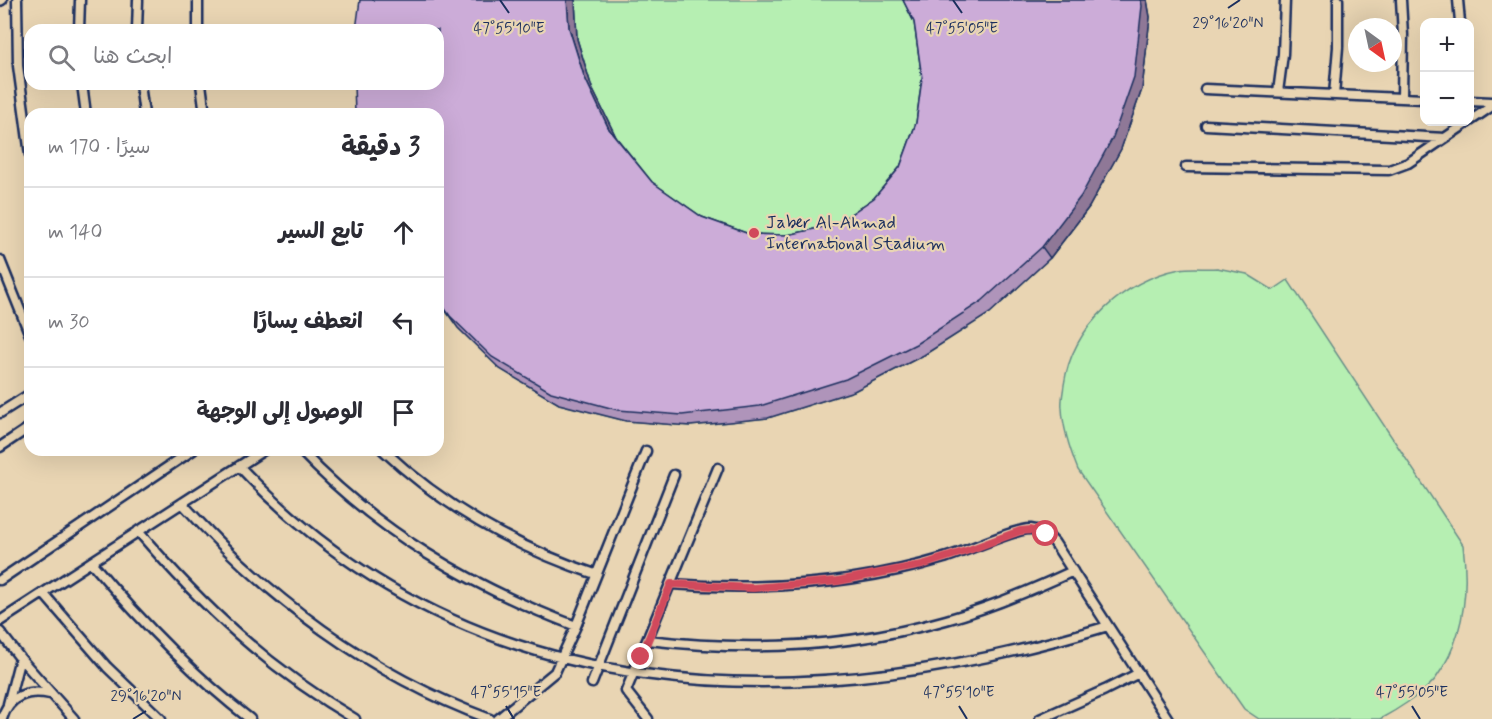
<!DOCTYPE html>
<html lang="ar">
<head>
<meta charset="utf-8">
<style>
	:root { --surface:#fff; --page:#f2f2f3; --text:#2b2b33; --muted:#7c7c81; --line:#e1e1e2 }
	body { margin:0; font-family:Mynerve,"Playpen Sans Arabic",sans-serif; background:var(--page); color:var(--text); direction:rtl }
	.controls { position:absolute; right:18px; top:18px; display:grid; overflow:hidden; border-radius:12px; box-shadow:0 6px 24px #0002 }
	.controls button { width:54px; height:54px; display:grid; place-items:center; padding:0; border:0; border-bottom:2px solid var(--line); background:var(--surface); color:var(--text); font:30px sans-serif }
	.compass { position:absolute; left:1348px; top:18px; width:54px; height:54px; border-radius:50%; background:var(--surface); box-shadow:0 6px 24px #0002; rotate:147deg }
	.stop { position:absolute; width:18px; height:18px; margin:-14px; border:4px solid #d1495b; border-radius:50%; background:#fff }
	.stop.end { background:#d1495b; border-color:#fff; box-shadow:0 2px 6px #0008 }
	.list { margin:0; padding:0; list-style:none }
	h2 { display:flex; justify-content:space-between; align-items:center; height:78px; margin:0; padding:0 24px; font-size:26px }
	h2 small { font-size:20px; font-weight:400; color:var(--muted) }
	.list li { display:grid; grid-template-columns:39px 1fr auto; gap:18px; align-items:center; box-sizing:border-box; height:90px; padding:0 24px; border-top:2px solid var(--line) }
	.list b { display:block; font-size:22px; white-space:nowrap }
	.list em { font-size:20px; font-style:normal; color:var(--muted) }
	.icon { flex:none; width:33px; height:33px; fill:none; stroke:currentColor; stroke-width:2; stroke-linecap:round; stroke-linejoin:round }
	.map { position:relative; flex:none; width:1492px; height:719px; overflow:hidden; direction:ltr }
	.search { position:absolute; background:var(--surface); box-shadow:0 6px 24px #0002; left:24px; top:24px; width:420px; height:66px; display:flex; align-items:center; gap:15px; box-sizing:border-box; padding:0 21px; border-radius:18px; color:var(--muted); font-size:22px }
	.panel { position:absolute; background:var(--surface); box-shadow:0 6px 24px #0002; left:24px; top:108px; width:420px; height:348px; border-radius:18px; direction:rtl }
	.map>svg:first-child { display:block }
</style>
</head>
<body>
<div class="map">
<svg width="1492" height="719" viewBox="0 0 1492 719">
	<rect width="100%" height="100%" fill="#e9d5b3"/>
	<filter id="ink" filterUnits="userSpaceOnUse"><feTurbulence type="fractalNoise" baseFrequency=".0167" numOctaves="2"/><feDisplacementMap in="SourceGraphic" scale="12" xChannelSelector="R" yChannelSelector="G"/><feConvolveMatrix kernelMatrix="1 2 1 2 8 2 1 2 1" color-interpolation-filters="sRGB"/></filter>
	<g filter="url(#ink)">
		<path fill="#b6efb2" stroke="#688f88" stroke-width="1.5" d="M 369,0 L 1147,0 L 1089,207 L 1050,258 L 990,313 L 924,355 L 854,391 L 768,418 L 690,426 L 626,421 L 559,404 L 500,369 L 458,328 L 438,300 L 438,30 Z
			M 1217,268 L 1247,274 L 1273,290 L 1288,280 L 1463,545 C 1469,592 1464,639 1436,678 C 1426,692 1395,711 1380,719 L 1259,719 L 1244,709 L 1078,470 C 1070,450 1063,430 1062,408 C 1061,401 1063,393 1064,385 C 1072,327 1124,280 1180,269 C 1192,267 1205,269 1217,268 Z"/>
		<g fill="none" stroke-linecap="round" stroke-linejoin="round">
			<defs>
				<path id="service" d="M 17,0 L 18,66 L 30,155
					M 1401,0 L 1403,35 L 1402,98
					M 1458,0 L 1460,22
					M 0,1 L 2,0
					M 79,30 L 80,0
					M 137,30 L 138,0
					M 198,30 L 198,0
					M 82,84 L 86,114
					M 140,84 L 144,114
					M 201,84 L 205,114
					M 1205,89 L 1424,99
					M 1278,92 L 1283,54 L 1285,0
					M 1334,95 L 1338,47 L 1338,0
					M 1470,101 L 1492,102
					M 1206,125 L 1445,138
					M 1186,167 L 1389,170 L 1408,163 L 1492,106
					M 0,260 L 30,335
					M 0,413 L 30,394
					M 0,447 L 30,427
					M 300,450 C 379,533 470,586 576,626
					M 383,450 C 444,507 517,548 595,574
					M 239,466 C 473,715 801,719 1108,626
					M 182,503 C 266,597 370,675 490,719
					M 138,531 C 204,608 267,667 355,719
					M 91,562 C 139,619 190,673 250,719
					M 0,580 L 193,450
					M 671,584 C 764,591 854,585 944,558 C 962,553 1016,528 1031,529 C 1040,530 1048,535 1054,542 L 1168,719
					M 43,593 L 107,667 L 161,719
					M 0,621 L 264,450
					M 0,632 L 20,658 L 74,719
					M 648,640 C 749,652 848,648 946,620 C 990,608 1032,590 1073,571
					M 592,683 L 674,475
					M 8,704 L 20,658
					M 2,719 C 8,696 28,689 50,694
					M 498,719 L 555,672 L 576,626 L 646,451
					M 648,719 L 626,691 L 718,468
					M 1040,719 L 1105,690 L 1139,673"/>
			</defs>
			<use href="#service" stroke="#1b2f5e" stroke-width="13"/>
			<use href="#service" stroke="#e9d5b3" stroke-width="8"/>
		</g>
		<path fill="#af94ba" stroke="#1b2f5e" stroke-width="1.5" d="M 360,0 L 575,0 L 577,39 L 592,88 L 616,137 L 652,182 L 702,217 L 749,234 L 788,235 L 836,224 L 874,198 L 900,167 L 916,123 L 922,78 L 914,22 L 903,0 L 1147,0 L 1150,17 L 1142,89 L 1121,149 L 1089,207 L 1050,258 L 990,313 L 924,355 L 854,391 L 768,418 L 690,426 L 626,421 L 559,404 L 500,369 L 458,328 L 438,300 Z"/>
		<path fill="#8f7897" stroke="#1b2f5e" stroke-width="1.5" d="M 567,0 L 575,0 L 577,39 L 592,88 L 618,141 L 609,129 L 584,76 L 569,28 Z
			M 1141,0 L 1147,0 L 1150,17 L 1142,89 L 1121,149 L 1089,207 L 1050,258 L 1042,247 Z"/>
		<path fill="#ccacd8" stroke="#1b2f5e" stroke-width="1.5" d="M 360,0 L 567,0 L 569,28 L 584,76 L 609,129 L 652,182 L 702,217 L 749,234 L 788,235 L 836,224 L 874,198 L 900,167 L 916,123 L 922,78 L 914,22 L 903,0 L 1141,0 L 1142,6 L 1134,77 L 1113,137 L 1081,196 L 1042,247 L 982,301 L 916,344 L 846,379 L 760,406 L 682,415 L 618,410 L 551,392 L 492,357 L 450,316 L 438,299 L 438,114 L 355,114 L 354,84 L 438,84 L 438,30 L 356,30 Z"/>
	</g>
	<g fill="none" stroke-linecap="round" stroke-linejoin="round" filter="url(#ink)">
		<path stroke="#d1495b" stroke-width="8" d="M 641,657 L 671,584 L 753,588 L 838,581 L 922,565 L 969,550 L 1020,531 L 1031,530 L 1046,534"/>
	</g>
	<path fill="none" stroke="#1b2f5e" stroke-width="2" d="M 500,0 L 509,13M 953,0 L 962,13M 1228,8 L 1240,0M 506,706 L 514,719M 959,706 L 967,719M 1412,706 L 1420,719M 133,719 L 146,711"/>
	<circle fill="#d1495b" stroke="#e9d5b3" stroke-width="2" cx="754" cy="233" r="6"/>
	<g text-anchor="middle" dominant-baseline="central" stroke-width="4.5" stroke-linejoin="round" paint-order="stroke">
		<g font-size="18" fill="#1b2f5e" stroke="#e9d5b3" text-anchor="start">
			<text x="766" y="223">Jaber Al-Ahmad<tspan x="766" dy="21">International Stadium</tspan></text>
		</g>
	</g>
	<g font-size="15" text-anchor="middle" fill="#1b2f5e" stroke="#e9d5b3" stroke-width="4.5" stroke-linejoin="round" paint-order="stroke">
		<text x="1228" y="28">29°16'20"N</text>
		<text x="509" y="33">47°55'10"E</text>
		<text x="962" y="33">47°55'05"E</text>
		<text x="506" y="697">47°55'15"E</text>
		<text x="959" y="697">47°55'10"E</text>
		<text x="1412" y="697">47°55'05"E</text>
		<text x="146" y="701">29°16'20"N</text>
	</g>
</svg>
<div class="controls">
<button>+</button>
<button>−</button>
</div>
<svg class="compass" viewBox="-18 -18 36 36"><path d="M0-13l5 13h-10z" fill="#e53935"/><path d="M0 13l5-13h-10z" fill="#7c7c81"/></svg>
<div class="stop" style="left:1046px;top:534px"></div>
<div class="stop end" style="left:641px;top:657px"></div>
<div class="search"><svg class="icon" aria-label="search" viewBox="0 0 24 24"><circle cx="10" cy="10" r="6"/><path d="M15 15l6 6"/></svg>ابحث هنا</div>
<section class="panel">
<h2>3 دقيقة<small>سيرًا · 170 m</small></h2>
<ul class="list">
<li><svg class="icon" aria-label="ahead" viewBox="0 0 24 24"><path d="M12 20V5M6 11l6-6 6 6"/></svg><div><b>تابع السير</b></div><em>140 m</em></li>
<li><svg class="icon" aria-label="left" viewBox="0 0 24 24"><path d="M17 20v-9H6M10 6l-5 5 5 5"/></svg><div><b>انعطف يسارًا</b></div><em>30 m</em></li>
<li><svg class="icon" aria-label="arrive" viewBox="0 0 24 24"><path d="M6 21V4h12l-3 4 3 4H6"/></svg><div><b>الوصول إلى الوجهة</b></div></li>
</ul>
</section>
</div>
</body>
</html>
